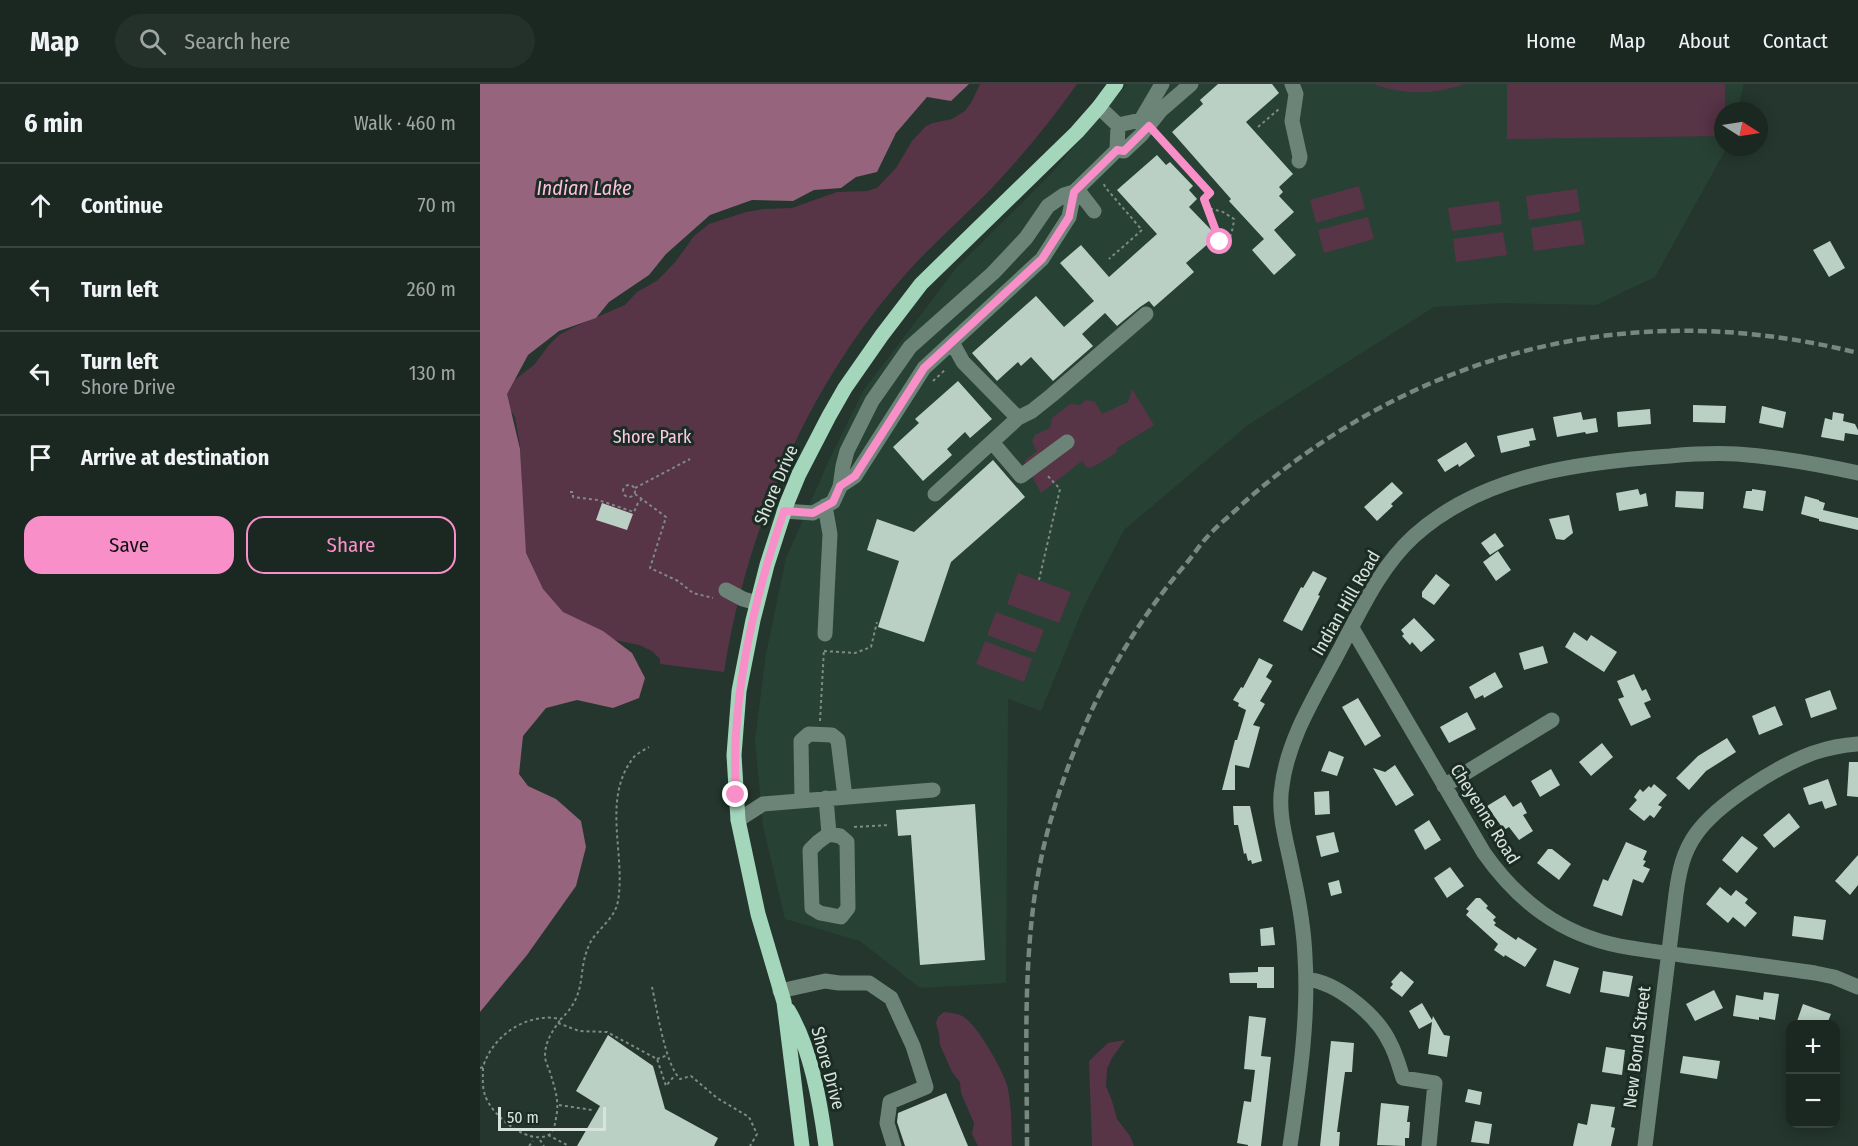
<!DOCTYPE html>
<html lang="en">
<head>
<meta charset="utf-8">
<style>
	:root { --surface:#1b2822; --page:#24302a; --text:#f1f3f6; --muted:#a0a6a5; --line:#394440; --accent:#f98fc8 }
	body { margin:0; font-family:"Fira Sans Condensed",sans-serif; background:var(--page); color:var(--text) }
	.controls { position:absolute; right:18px; bottom:18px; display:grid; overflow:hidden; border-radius:12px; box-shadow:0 3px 15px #0003 }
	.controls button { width:54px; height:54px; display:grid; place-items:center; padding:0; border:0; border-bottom:2px solid var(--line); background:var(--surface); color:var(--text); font:30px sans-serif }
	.compass { position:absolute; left:1234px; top:18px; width:54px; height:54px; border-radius:50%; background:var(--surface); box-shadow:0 3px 15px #0003; rotate:102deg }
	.scale { position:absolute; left:18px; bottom:15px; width:108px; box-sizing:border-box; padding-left:6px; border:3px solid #d8e3dd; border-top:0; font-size:16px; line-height:21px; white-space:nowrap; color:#d8e3dd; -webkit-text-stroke:4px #1a2c23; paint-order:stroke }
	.stop { position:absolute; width:18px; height:18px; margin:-14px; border:4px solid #f98fc8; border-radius:50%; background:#fff }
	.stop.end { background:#f98fc8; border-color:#fff; box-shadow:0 2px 6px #0008 }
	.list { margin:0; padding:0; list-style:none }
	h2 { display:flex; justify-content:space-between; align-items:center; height:78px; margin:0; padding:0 24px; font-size:26px }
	h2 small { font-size:20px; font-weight:400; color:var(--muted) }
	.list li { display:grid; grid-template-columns:39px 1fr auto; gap:18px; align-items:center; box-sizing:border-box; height:84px; padding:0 24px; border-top:2px solid var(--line) }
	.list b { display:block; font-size:22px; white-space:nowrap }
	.list p { margin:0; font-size:20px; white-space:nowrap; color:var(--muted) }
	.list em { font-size:20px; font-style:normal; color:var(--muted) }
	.actions { display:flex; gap:12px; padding:18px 24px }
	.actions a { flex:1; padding:14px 0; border:2px solid var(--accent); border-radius:18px; text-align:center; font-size:21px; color:var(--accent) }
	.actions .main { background:var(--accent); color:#111 }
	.icon { flex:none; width:33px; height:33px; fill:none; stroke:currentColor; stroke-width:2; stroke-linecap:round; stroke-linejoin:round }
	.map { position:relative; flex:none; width:1378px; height:1062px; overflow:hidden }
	header { display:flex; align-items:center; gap:36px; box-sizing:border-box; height:84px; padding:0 30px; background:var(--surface); border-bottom:2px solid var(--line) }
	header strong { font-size:28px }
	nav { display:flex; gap:33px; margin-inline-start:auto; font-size:21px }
	.search { width:420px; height:54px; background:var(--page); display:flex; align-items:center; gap:15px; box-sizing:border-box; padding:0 21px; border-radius:33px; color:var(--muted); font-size:22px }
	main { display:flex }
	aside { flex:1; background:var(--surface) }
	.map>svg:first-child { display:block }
</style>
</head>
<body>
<header>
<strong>Map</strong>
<div class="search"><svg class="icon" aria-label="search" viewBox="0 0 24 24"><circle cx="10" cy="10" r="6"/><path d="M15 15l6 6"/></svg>Search here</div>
<nav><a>Home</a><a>Map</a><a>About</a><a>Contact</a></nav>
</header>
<main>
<aside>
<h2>6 min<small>Walk · 460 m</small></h2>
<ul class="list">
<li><svg class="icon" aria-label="ahead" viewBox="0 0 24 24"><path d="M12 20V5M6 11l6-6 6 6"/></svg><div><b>Continue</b></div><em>70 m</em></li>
<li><svg class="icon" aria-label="left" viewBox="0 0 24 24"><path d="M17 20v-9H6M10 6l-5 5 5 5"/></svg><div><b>Turn left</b></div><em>260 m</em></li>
<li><svg class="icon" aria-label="left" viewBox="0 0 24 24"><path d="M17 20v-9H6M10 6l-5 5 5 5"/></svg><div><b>Turn left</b><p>Shore Drive</p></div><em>130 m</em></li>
<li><svg class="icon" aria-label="arrive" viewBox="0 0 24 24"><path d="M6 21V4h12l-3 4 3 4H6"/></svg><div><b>Arrive at destination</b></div></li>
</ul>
<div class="actions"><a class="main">Save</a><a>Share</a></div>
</aside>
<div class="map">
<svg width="1378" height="1062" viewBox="0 0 1378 1062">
	<rect width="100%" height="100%" fill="#24362d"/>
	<path fill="#284135" d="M 647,0 L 1264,0 L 1257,27 L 1243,27 L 1243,63 L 1247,63 L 1175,193 L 1116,221 L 1023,219 L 954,223 L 768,341 L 644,446 L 604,522 L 561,627 L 528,615 L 526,899 L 440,904 L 380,857 L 305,835 L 283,742 L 275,656 L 286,570 L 306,474 L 350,374 L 383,307 L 477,183 L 570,91 Z"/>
	<path fill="#583447" d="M 500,0 L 597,0 C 571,37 542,72 511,105 C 482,135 451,161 424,192 C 327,303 267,443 244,588 L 180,580 L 180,575 L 172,567 L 159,561 L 129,555 L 113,549 L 69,519 L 45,471 L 40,362 L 35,333 L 25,318 L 24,304 L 54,281 L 69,261 L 79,251 L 94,243 L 145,221 L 157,208 L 178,196 L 196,177 L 214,152 L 229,140 L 266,128 L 284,125 L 312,124 L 357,108 L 387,107 L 397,104 L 416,84 L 432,57 L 446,42 L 453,39 L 472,35 L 485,27 L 492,17 Z
		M 893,0 L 985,0 C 953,11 925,11 893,0 Z
		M 1027,0 L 1245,0 L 1245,27 L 1243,27 L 1243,52 L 1027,55 Z
		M 879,102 L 885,125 L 836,139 L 830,116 Z
		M 1097,105 L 1100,128 L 1049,136 L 1046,112 Z
		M 1019,117 L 1022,140 L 972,147 L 968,124 Z
		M 888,133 L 894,155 L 844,169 L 838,146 Z
		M 1101,136 L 1105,160 L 1054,167 L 1051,144 Z
		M 1023,148 L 1027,171 L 976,178 L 973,155 Z
		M 652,305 L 674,341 L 637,364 L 636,369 L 611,384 L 606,383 L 602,377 L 561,409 L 544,377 L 557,367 L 552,358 L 555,351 L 570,344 L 572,334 L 590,320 L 600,321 L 606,316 L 615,318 L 622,330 L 648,318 Z
		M 538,489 L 591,508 L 579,539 L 527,520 Z
		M 516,528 L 564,546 L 555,569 L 507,551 Z
		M 505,557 L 552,575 L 544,598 L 496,580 Z
		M 464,928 C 470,929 477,929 482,932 C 496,938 523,987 527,1001 C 532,1021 531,1042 532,1062 L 498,1062 L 492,1050 L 494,1039 L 481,1009 L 480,998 L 472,988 L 460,961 L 459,950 L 456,939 L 458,933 Z
		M 645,956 L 632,974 L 627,985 L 626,1002 L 632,1017 L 637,1035 L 650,1052 L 654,1062 L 612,1062 L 609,977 L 628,959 Z"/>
	<path fill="#97647e" d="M 0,0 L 489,0 L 471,17 L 447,13 L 416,49 L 397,88 L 376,93 L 361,104 L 334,106 L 313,117 L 272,116 L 230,131 L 186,170 L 169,191 L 129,218 L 116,234 L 79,247 L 48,271 L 27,310 L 40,365 L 46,469 L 63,505 L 83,528 L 123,547 L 152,569 L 165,594 L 159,614 L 133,624 L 97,616 L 66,624 L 43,652 L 39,690 L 48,702 L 76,715 L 101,737 L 106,763 L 96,802 L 47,871 L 0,928 Z"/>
	<path fill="#bad0c4" d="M 738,0 L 792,0 L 799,9 L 766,38 L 813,90 L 799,103 L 803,108 L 799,112 L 814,128 L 794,146 L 816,171 L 794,191 L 772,166 L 784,155 L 749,117 L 751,115 L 692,48 L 723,20 L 720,16 Z
		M 677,71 L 686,81 L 690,78 L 713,102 L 709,106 L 717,115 L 709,123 L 737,152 L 706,179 L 714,188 L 674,223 L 669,217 L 660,223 L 637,242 L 625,229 L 602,250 L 613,262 L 573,297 L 551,273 L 541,282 L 538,278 L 517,297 L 492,269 L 556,212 L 584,243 L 614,217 L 580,179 L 601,161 L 629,193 L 677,150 L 637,106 Z
		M 1350,157 L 1365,184 L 1349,193 L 1333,166 Z
		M 478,297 L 512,335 L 490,354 L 485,348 L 467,365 L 472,371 L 443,397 L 413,363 L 439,339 L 435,335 Z
		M 1213,321 L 1246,322 L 1245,339 L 1213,338 Z
		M 1282,322 L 1306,328 L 1303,344 L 1279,339 Z
		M 1170,325 L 1171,340 L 1138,343 L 1137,328 Z
		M 1101,328 L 1103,336 L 1116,334 L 1118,348 L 1106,350 L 1105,348 L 1077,353 L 1073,333 Z
		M 1353,328 L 1364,330 L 1363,337 L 1375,340 L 1378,346 L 1378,351 L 1365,349 L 1364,357 L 1341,353 L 1345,334 L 1352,336 Z
		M 1053,344 L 1056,356 L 1049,357 L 1050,362 L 1021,369 L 1017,352 Z
		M 986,358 L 995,372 L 979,383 L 978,380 L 965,388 L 957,376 Z
		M 513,376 L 545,413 L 471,478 L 444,558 L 398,543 L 419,477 L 387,466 L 397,435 L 434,448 Z
		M 912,398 L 923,409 L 911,420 L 913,422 L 897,437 L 884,423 Z
		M 1158,405 L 1160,411 L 1166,409 L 1168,422 L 1139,427 L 1136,409 Z
		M 1272,405 L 1286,407 L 1283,427 L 1263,424 L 1266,407 L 1272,407 Z
		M 1196,407 L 1224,408 L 1223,425 L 1195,423 Z
		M 1325,412 L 1339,416 L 1339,417 L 1345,419 L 1343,426 L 1378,434 L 1378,446 L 1339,437 L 1339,435 L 1321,430 Z
		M 122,419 L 153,430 L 147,446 L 116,436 Z
		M 1089,431 L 1093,449 L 1084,456 L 1076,455 L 1069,435 Z
		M 1015,449 L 1024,462 L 1010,471 L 1001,459 Z
		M 1018,467 L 1031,486 L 1016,497 L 1003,478 Z
		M 833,487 L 847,494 L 838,511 L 840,512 L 822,547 L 803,537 L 821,503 L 823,504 Z
		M 956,490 L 970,501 L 954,521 L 942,513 L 942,508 Z
		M 934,534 L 955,556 L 941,568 L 932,558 L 930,561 L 922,552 L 924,550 L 921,546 Z
		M 1094,548 L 1107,557 L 1111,551 L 1137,568 L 1124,588 L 1085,563 Z
		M 1063,562 L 1068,579 L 1044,586 L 1039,569 Z
		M 779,574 L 793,581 L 786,593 L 792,597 L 780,617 L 785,620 L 773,641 L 780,643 L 769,684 L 755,681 L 755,706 L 742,706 L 755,656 L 757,656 L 766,626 L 758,622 L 759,619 L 753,616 L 761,603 L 763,604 Z
		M 1015,588 L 1023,603 L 1004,614 L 1003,611 L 995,615 L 989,603 Z
		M 1154,590 L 1162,607 L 1166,605 L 1171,616 L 1164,619 L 1171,633 L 1151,642 L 1138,615 L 1144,613 L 1137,597 Z
		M 1350,606 L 1357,625 L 1331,634 L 1325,615 Z
		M 878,614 L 901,652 L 885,662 L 862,623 Z
		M 1295,622 L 1303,641 L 1279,651 L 1272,632 Z
		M 987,628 L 996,645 L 969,659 L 960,643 Z
		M 1247,654 L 1256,668 L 1226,687 L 1209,706 L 1196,694 L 1218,672 Z
		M 1122,659 L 1133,673 L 1111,692 L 1099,678 Z
		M 849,667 L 864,673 L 857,692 L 841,687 Z
		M 1369,678 L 1378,678 L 1378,713 L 1367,712 Z
		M 915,681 L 934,711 L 916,722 L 893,684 L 905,688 Z
		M 1071,685 L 1080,701 L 1060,713 L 1051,697 Z
		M 1348,695 L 1357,721 L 1345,725 L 1342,717 L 1329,721 L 1323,704 Z
		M 1174,700 L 1187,711 L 1178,721 L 1182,723 L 1174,734 L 1170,731 L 1164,737 L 1149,725 L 1157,716 L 1154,713 L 1160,705 L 1163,708 L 1169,702 L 1171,704 Z
		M 849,707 L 850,730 L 835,731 L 834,708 Z
		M 1025,711 L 1033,723 L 1041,718 L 1047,729 L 1043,731 L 1053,747 L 1039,756 L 1029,743 L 1024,746 L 1007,722 Z
		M 495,720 L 505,876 L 440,881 L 431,751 L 418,752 L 416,726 Z
		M 753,722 L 770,722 L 782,777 L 772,780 L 771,776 L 768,777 L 766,769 L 764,770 L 758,741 L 754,741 Z
		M 1309,729 L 1320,743 L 1294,764 L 1283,751 Z
		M 949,736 L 961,756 L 945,766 L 934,746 Z
		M 854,748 L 859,768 L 841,773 L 836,752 Z
		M 1262,752 L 1278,764 L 1257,789 L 1242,776 Z
		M 1146,758 L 1167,767 L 1163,776 L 1166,777 L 1163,782 L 1170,785 L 1163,799 L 1153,795 L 1142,832 L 1113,822 L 1123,795 L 1128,797 Z
		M 1068,765 L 1072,765 L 1091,780 L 1079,796 L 1057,779 Z
		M 1378,771 L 1378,801 L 1370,811 L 1355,797 Z
		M 970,783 L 984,802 L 967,814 L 954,794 Z
		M 859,796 L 862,809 L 851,812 L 848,799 Z
		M 1240,803 L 1251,812 L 1256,806 L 1268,815 L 1265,819 L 1277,829 L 1265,843 L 1253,833 L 1248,839 L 1226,820 Z
		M 996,814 L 1000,814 L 1008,822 L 1006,824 L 1016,833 L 1013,836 L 1016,839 L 1014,841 L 1036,856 L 1038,853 L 1057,865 L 1045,883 L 1025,871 L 1024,873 L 1014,866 L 1018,860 L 986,831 L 989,827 L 986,825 Z
		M 1314,832 L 1346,836 L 1343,856 L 1312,852 Z
		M 793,843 L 795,861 L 781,862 L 780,845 Z
		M 1074,876 L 1099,884 L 1090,910 L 1066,902 Z
		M 778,883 L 794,883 L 794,904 L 777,904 L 777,899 L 750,899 L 749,889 L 778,888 Z
		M 921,887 L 934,898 L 922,913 L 910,904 L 913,900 L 911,898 Z
		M 1123,887 L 1153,892 L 1149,913 L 1120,908 Z
		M 1234,906 L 1243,924 L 1215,937 L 1206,920 Z
		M 1284,908 L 1299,910 L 1295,936 L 1279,933 L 1279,936 L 1253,932 L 1256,911 L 1283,916 Z
		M 942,919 L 952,936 L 953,932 L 964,951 L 970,952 L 967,973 L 948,970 L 952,938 L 939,945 L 929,927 Z
		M 1323,920 L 1351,930 L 1347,940 L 1316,940 Z
		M 769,932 L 786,934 L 781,972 L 791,973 L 781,1062 L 768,1062 L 768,1061 L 757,1059 L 764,1017 L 771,1018 L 775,986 L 764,985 Z
		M 128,951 L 173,982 L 185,1025 L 238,1054 L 234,1062 L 97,1062 L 120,1022 L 96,1007 Z
		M 851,957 L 874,959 L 872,988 L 865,988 L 857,1048 L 860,1048 L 859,1062 L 840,1062 Z
		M 1126,963 L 1145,966 L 1142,991 L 1122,988 Z
		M 1203,972 L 1240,977 L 1237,995 L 1200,989 Z
		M 988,1005 L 1002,1008 L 1000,1021 L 985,1018 Z
		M 466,1009 L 488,1062 L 425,1062 L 417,1038 L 418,1029 Z
		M 901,1019 L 929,1022 L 927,1038 L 930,1038 L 929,1054 L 925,1054 L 925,1062 L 897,1061 Z
		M 1111,1020 L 1135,1023 L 1131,1043 L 1135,1044 L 1131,1062 L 1093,1062 L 1098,1039 L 1107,1041 Z
		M 995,1037 L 1012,1040 L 1009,1060 L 991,1058 Z"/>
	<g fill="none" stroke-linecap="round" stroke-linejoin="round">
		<path stroke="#7d8b84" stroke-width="2" stroke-dasharray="3 3" stroke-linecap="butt" d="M 778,43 L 799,25
			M 679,52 L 730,109 L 724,115 L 740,158 L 749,157 L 753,143 L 754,135 L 743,128 L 728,124
			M 624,100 L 625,103 L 662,146 L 629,175
			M 453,297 L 466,285
			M143 407a6 6 0 1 1 12 0a6 6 0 1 1-12 0Z
			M 155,404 L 210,375
			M 90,408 L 93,408 L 93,413 L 118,416 L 154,428 L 158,419 L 162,415
			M 155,410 L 186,433 L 170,484 L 198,497 L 213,509 L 233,514
			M 559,496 L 580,405 L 566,390
			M 344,567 L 375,569 L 391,563 L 397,538
			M 340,637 L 344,565
			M 374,743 L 410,741
			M 172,903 C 177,925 185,980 200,995 L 211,992 L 237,1014 L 269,1033 L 277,1050 L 270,1062
			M 78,939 L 99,947 L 127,948 L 177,975 L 186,1002 L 195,991
			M 177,975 L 188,971
			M 0,984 L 3,983 C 11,957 35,937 62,934 C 68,933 75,934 81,935 C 109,908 96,888 110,859 C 118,844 135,835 138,817 C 146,770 121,714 154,673 C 158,669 164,666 169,663
			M 3,984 C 3,993 2,1003 5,1011 C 11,1031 48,1062 69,1051 C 74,1045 75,1041 76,1034 C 80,1016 74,1002 69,985 C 67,981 65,976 65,972 C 65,957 73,946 81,935
			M 79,1021 L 112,1026
			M 68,1051 L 89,1062
			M 60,1056 L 64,1062
			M 49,1062 L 53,1057"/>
		<path stroke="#6c8477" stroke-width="15" d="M 812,0 L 816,10 L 812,37 L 820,73 L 819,77
			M 638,41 L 661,36 L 682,0
			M 637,66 L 644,67 L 661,51 L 681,26 L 711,0
			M 597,105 L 614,127
			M 538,334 L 552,327 L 572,311 L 666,230
			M 512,358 L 541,392 L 587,358
			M 360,402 L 375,392 L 444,284 L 562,175 L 589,133 L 594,108
			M 455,410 L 538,334 L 483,278 L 472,258
			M 304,427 L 333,429 L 353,418 L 360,403 L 363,382 L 367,367 L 392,317 L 430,263 L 513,189 L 546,154 L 568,122 L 584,111 L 594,108 L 637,66 L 638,41 L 619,23
			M 246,506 L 263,515 L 277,519
			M 872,544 L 1004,769 C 1038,817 1080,850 1140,862 C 1162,866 1185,869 1208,872 C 1250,877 1292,883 1335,889 L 1354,893 L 1378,903
			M 345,550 L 350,450 L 345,422
			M 964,702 L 1072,636
			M 346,714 L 349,750 L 360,752 L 367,758 L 368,824 L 361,833 L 340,829 L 332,824 L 330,766 L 338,758 L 349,750
			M 322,716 L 321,657 L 329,650 L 352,651 L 358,656 L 365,713
			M 258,736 L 283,720 L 453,706
			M 826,895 C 857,898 897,931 910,959 C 916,970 919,982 923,994 L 955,999 L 949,1062
			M 300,907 L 345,897 L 359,899 L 389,899 L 411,914 L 433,962 L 446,1003 L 410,1018 L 407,1039 L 414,1062
			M 810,1062 C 819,1000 829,936 825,873 C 824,845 819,817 813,790 C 808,762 797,731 802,702 C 808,654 836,611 858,569 C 880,528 899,484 934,452 C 1003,390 1101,378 1190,372 C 1212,370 1234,369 1257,370 C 1298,373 1338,380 1378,389
			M 1165,1062 L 1196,810 C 1199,788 1203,768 1216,750 C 1238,719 1298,682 1333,669 C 1348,664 1363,661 1378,660"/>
		<path stroke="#a4d6bc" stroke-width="15" d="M 308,926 C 331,964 340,1018 346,1062
			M 322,1062 L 304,918 L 278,830 L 258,736 L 256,704 L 254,671 L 259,607 L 273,536 L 287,481 L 307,419 L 319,390 L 349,332 L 365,304 L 402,251 L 441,200 L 597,48 L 619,23 L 636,0"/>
		<path stroke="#78877f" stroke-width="4.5" stroke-dasharray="9 4.5" stroke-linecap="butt" d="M 547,1062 C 547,954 540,840 571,735 C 598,642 641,556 704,482 C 713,472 720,460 730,450 C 739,440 750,432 760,422 C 791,394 823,370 858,348 C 1018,248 1196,223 1378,269"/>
	</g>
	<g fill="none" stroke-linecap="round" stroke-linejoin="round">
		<path stroke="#f98fc8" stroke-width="8" d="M 256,711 C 250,616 273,517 304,427 L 333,429 L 353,418 L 360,402 L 375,392 L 444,284 L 562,175 L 589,133 L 594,108 L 637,66 L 644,67 L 669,42 L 730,109 L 724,115 L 740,158"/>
	</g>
	<g text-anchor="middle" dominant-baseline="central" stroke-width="6" stroke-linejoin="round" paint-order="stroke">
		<g font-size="18" fill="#fbcae2" stroke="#1a2c23">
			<text x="172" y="353">Shore Park</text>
		</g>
		<g font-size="18" fill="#d8e3dd" stroke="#1a2c23">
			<text transform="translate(296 401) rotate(-67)">Shore Drive</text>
			<text transform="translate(866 519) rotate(-60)">Indian Hill Road</text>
			<text transform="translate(1005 730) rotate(58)">Cheyenne Road</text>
			<text transform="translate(1157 963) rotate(-83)">New Bond Street</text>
			<text transform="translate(348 984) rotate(75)">Shore Drive</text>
		</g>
		<g font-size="20" font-style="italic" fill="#ffbfdf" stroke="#1a2c23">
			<text x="104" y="104">Indian Lake</text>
		</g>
	</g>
</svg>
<div class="controls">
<button>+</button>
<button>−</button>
</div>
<svg class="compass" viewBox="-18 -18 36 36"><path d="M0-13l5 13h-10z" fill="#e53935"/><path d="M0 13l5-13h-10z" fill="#a0a6a5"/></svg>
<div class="scale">50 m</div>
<div class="stop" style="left:740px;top:158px"></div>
<div class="stop end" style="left:256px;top:711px"></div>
</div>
</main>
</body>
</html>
